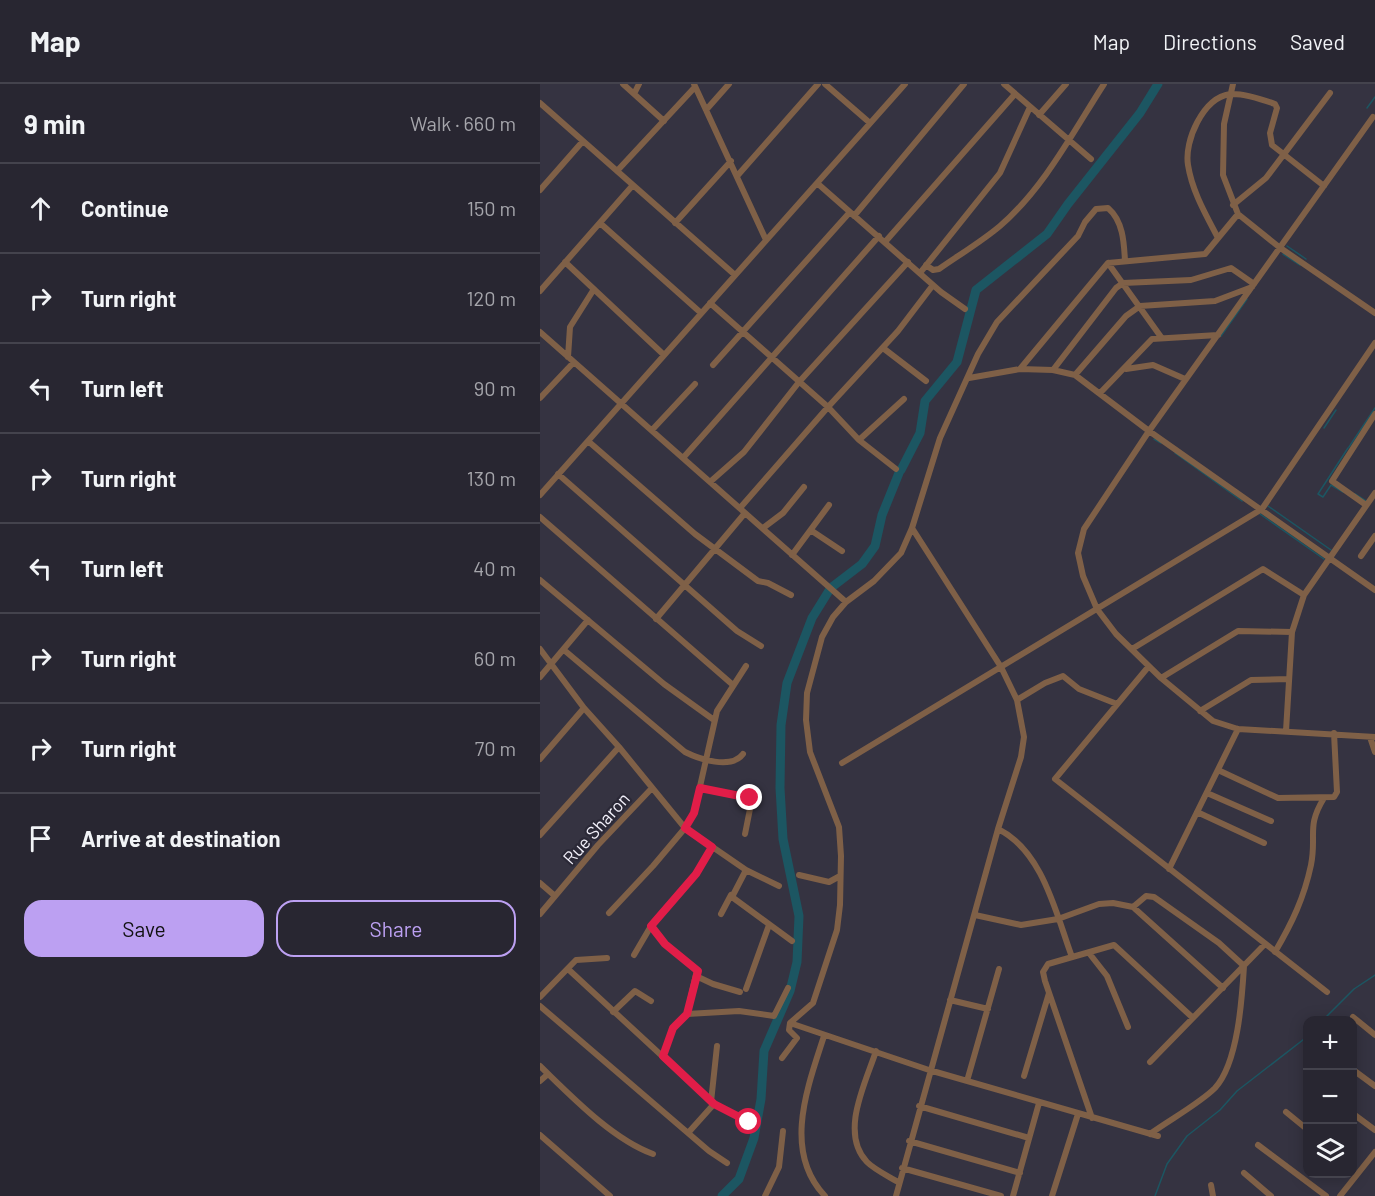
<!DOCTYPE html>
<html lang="en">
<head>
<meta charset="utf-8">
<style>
	:root { --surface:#282631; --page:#302e39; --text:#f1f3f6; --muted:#a5a5ab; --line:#44434d; --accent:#bca0f2 }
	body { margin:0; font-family:Barlow,sans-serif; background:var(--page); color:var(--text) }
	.controls { position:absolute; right:18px; bottom:18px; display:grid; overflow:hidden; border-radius:12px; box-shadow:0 3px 15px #0003 }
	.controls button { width:54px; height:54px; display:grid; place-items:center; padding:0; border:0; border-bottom:2px solid var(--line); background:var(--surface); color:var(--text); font:30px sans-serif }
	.stop { position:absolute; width:18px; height:18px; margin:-14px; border:4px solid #e11d48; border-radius:50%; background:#fff }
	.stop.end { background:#e11d48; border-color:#fff; box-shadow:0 2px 6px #0008 }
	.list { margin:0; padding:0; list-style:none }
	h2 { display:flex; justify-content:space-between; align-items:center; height:78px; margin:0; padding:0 24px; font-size:26px }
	h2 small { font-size:20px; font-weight:400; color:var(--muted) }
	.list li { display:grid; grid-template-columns:39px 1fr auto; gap:18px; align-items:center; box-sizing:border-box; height:90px; padding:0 24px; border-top:2px solid var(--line) }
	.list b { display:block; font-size:22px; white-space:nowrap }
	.list em { font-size:20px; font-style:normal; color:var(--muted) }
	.actions { display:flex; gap:12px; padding:18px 24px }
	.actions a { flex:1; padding:14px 0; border:2px solid var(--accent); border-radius:18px; text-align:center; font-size:21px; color:var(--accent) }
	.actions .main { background:var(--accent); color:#111 }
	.icon { flex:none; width:33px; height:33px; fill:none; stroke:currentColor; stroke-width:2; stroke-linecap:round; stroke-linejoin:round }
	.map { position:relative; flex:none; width:835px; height:1112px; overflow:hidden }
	header { display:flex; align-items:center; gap:36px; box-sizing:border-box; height:84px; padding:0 30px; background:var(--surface); border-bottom:2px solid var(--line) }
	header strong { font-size:28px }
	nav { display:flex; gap:33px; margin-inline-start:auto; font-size:21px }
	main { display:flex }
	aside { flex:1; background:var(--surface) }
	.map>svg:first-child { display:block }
</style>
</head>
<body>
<header>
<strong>Map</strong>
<nav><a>Map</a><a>Directions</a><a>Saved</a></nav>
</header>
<main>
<aside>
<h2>9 min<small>Walk · 660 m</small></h2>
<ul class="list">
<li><svg class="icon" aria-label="ahead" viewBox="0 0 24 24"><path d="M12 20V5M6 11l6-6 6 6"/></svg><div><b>Continue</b></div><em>150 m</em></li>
<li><svg class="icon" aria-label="right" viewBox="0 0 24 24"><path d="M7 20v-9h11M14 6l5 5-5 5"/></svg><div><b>Turn right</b></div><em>120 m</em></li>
<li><svg class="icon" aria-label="left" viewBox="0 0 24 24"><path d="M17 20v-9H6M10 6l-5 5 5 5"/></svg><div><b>Turn left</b></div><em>90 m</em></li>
<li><svg class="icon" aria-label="right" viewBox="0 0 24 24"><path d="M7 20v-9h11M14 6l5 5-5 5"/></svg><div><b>Turn right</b></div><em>130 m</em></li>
<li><svg class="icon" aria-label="left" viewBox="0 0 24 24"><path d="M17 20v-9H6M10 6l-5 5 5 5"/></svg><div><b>Turn left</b></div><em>40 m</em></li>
<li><svg class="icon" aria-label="right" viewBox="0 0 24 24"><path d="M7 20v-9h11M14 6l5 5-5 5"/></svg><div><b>Turn right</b></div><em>60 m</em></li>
<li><svg class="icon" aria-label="right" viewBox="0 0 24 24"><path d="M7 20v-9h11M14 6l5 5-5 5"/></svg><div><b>Turn right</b></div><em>70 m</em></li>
<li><svg class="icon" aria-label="arrive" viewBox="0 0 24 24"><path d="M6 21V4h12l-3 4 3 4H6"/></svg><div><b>Arrive at destination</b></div></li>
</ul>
<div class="actions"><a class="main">Save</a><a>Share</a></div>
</aside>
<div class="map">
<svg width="835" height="1112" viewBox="0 0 835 1112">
	<rect width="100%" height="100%" fill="#353341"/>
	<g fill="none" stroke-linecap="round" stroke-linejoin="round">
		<path stroke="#1c5662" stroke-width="1.5" d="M 827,24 L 835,13
			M 747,162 L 766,175
			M 743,170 L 760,181
			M 681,252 L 707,215
			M 784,344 L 796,326
			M 614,355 L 621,359
			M 809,363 L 835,324
			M 635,369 L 702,417
			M 803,408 L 791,401 L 783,413 L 778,410 L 808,364
			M 815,410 L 826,417
			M 728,422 L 791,466
			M 720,430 L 784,475
			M 783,936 L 814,905 L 835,891
			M 615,1112 L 627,1080 L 647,1052 L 680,1026 L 697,1007 L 768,952"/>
		<path stroke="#1c5662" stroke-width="9" d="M 361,386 L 380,349 L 385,317 L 417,278 L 436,206 L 507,150 L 528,120 L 600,29 L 618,0
			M 292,503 L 322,480 L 335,462 L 342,431 L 359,389
			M 182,1112 L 199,1095 L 214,1054 L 221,1015 L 224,967 L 250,907 L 257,878 L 259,832 L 243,755 L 240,704 L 241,641 L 247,599 L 272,534 L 290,505"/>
		<path stroke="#7f6047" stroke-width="6" d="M 83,0 L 124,37
			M 154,0 L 226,156
			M 285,0 L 330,39
			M 464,0 L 551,75
			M 693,0 L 684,40 L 683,91 L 698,130 L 739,163 L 835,229
			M 94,10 L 99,0
			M 0,19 L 195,191
			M 166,26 L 189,0
			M 499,31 L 526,0
			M 833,33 L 609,347 L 544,445 L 538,469 L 543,492 L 557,525 L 576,550 L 621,594 L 673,637 L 698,645 L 835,653
			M 77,87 L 155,3
			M 198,91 L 278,0
			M 277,99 L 401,208 L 425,225
			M 0,106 L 43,57
			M 693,121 L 726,94 L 790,9
			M 314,132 L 424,0
			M 60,139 L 161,229
			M 135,139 L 191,77
			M 678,154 C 666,131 652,107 648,81 C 644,57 663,14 690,10 C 702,9 724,16 735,20 L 737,24 L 730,49 L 732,61 L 784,102
			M 345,158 L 475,10
			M 25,178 L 124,271
			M 568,179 L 621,253
			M 386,181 L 393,186 L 399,185 C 419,171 441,158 460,142 C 504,104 533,48 564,0
			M 380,189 L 460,89 L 490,23
			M 0,207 L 93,101
			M 170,219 L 288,323 L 319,356 L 356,385
			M 0,248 L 306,518
			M 343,264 L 386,297
			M 28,273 L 30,243 L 54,205
			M 173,281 L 310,128
			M 480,285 L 568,179 L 665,170 L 698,130
			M 586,285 L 613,281 L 645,295
			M 513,286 L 576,204 L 583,199 L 651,196 L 691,184 L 714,200
			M 535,291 L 586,232 L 600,222 L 675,217 L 712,203
			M 429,294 L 480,285 L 513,286 L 535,291 L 609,347 L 835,506
			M 561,308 L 612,255 L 678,251
			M 0,314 L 34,278
			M 112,346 L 155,300
			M 319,356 L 364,315
			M 48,357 L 155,450 L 218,497 L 228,499 L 251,511
			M 143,374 L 339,152
			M 18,390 L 197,547 L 221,562
			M 170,398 L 204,368 L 259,298 L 368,178
			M 0,411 L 365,0
			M 826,421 L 792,397 L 835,330
			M 200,424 L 288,323 L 358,247 L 393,201
			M 0,433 L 193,601
			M 223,444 L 243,429 L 264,403
			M 272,447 L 302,467
			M 252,471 L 289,421
			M 821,472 L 835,452
			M 0,496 L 124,600 L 174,636
			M 116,535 L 205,429
			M 0,565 L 44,624 L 79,663 L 145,744 L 206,786 L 239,802
			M 592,565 L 723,485 L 764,511
			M 24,566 L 145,668 C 159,675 191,686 203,670
			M 609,582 L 515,695 L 787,908
			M 0,593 L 48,536
			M 621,594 L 698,547 L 752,548
			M 477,616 L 505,599 L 523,592 L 539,605 L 577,620
			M 660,627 L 711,596 L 749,595
			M 746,647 L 752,548 L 764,511 L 835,409
			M 830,653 L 835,668
			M 0,675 L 44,624
			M 302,679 L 722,425 L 835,259
			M 678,686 L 738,714 L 794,713 L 797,708 L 794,649
			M 160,704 L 212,715 L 205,750
			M 667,709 L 731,737
			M 657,728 L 724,759
			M 458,745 C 503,767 516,830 532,873
			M 0,751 L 79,663
			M 629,785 L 698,645
			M 206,786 L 192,813 L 252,857
			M 259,791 L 289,798 L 300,792
			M 0,799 L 15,812
			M 593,823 L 606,812 L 614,813 L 679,859 L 704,882 C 702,915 698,979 675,1004 C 659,1020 629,1036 610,1050
			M 69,829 L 113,782 L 145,744 L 154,729 L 177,627 L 206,582
			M 0,830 L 58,761 L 112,704
			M 181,830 L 191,811
			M 435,831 L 481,841 L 518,835 L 559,820 L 573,819 L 593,823 L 683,904
			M 735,868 C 752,839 764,814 771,781 C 777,751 766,743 784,714
			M 549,869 L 567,892 L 588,943
			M 94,871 L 111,842
			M 28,885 L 174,1020 L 209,1038
			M 156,892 L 173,900 L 200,908
			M 206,905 L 229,841
			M 0,913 L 36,876 L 67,874
			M 410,916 L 448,925
			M 0,922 L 169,1067 L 187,1079
			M 73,928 L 95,907 L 111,917
			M 147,930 L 157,886 L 125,860 L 111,842 L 156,790 L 172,763
			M 813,933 L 835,951
			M 250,939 L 389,986 L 618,1052
			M 284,952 C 268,1002 242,1067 285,1112
			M 336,967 C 326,998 299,1049 327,1078 C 335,1086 348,1092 358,1098
			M 123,972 L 133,944 L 147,930 L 199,927 L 234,932 L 248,904
			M 242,974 L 257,954 L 249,946 L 250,939 L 273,919 L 297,846 L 300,821 L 301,772 L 299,743 L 270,668 L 266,636 L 267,609 L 282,553 L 293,533 L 306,518 L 334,497 L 361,469 L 372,444 L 400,354 L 438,270 L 457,238 L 538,152 L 545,138 L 556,125 L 568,124 C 583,137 584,158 585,177
			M 610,978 L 725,860
			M 0,982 C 31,1012 72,1055 113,1070
			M 812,985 L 835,1002
			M 484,992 L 509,909
			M 0,997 L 8,990
			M 427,997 L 459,885
			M 171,1018 L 177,962
			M 379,1022 L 489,1054
			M 746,1028 L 768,1046
			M 812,1029 L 835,1046
			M 552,1034 L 505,897 L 503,888 L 508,880 L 574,861 L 653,934
			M 148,1049 L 174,1020
			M 0,1051 L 70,1112
			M 369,1057 L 480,1089
			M 718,1061 L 786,1112
			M 362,1084 L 461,1112
			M 704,1089 L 731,1112
			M 671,1101 L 673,1112
			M 225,1112 L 239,1083 L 243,1047
			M 356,1112 L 458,745 L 481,673 L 484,653 L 477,616 L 461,583 L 372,444
			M 473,1112 L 499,1019
			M 512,1112 L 538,1030
			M 800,1112 L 835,1068"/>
	</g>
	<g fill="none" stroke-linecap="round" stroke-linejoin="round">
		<path stroke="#e11d48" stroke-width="8" d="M 209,1038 L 174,1020 L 123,972 L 133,944 L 147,930 L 158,887 L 125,860 L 111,842 L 156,790 L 172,763 L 145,744 L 154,729 L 160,704 L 210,714"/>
	</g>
	<g text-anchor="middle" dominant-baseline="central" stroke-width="4.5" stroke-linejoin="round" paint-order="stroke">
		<g font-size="18" fill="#f2f0fa" stroke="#2b2937">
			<text transform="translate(56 744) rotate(-48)">Rue Sharon</text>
		</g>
	</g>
</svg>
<div class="controls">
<button>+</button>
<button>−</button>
<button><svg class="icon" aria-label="layers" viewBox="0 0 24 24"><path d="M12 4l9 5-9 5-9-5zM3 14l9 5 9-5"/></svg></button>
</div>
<div class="stop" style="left:209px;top:1038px"></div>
<div class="stop end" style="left:210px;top:714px"></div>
</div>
</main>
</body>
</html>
